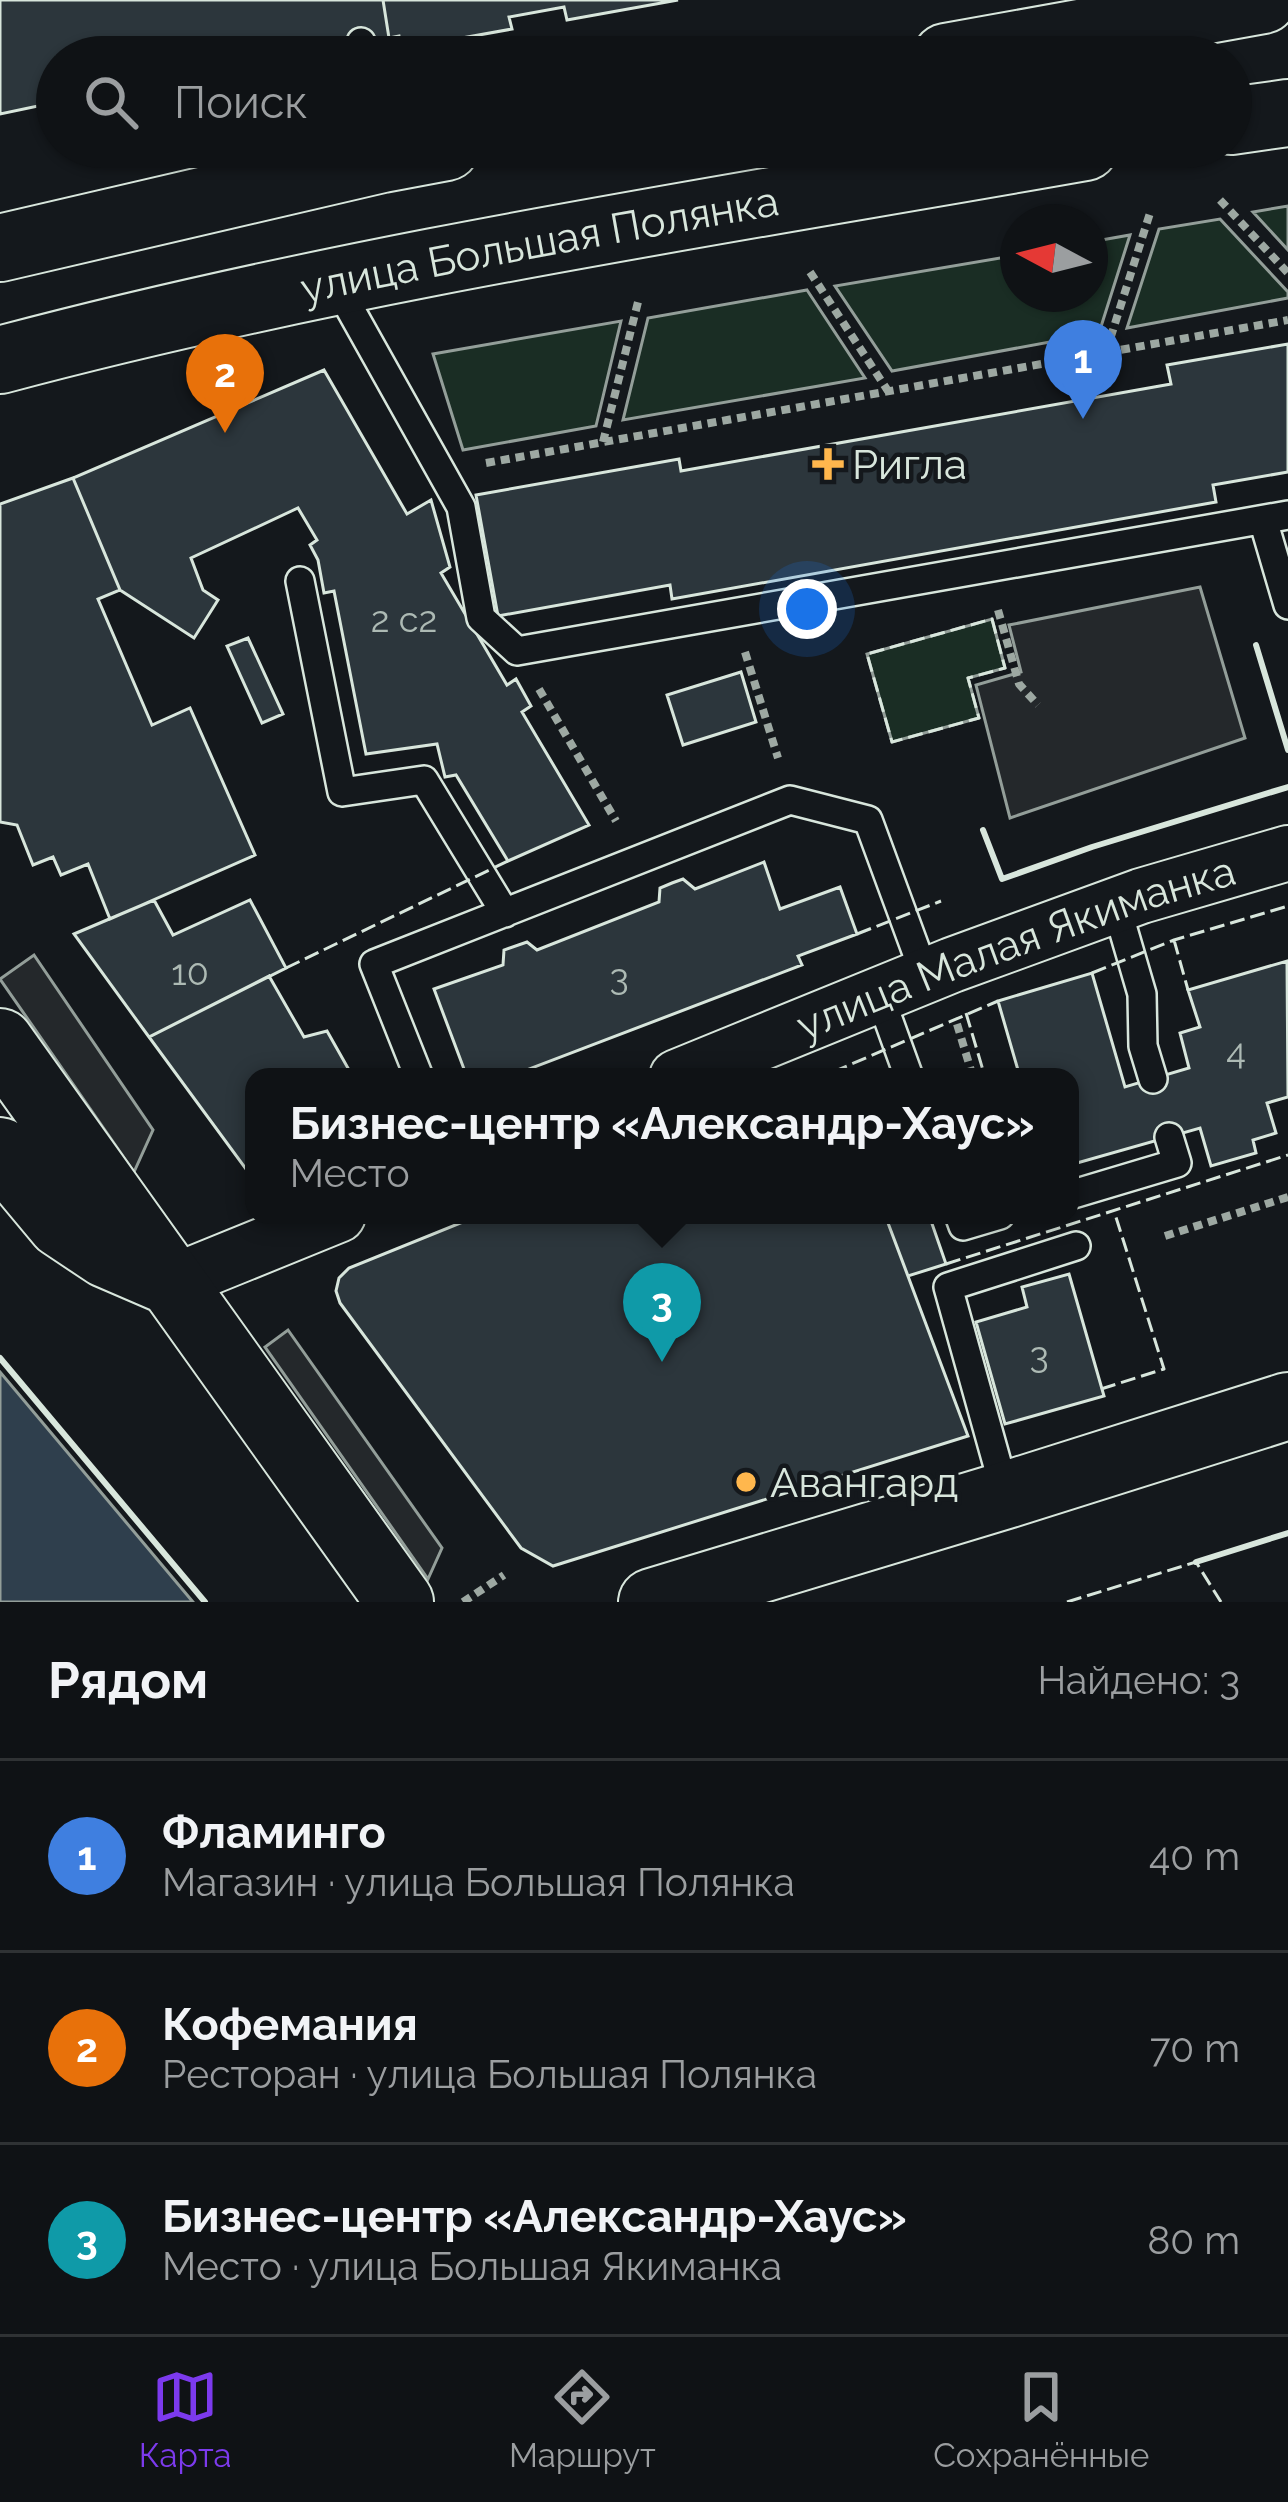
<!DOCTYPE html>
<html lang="ru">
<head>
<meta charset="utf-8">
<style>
	:root { --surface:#0f1215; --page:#181b1e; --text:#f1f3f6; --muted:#9b9ea0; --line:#2f3234; --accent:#7c3aed }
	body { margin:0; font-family:Raleway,sans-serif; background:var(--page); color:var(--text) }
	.compass { position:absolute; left:1000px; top:204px; width:108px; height:108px; border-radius:50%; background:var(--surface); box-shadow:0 3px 9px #0004; rotate:277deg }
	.you { position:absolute; left:807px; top:609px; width:42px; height:42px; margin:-30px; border:9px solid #fff; border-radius:50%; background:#1a73e8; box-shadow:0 0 0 18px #1a73e833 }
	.badge { display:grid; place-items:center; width:78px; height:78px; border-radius:50%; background:var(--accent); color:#fff; font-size:39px; font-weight:700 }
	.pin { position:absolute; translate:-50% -99px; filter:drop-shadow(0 3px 6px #0008) }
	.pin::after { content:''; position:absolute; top:63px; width:42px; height:36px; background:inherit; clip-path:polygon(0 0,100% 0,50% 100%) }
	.popup { position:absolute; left:245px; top:1068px; width:834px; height:156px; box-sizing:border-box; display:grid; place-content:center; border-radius:24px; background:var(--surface); filter:drop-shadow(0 3px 9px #0005); font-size:39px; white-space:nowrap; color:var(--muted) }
	.popup b { font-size:45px; color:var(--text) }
	.popup::after { content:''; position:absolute; left:50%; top:100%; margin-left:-24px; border:24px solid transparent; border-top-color:var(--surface) }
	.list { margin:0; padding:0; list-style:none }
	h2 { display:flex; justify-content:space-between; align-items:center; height:156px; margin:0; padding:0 48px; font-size:51px }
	h2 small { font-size:39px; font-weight:400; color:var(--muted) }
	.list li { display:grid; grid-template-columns:78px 1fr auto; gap:36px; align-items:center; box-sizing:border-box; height:192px; padding:0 48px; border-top:3px solid var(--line) }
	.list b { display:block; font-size:45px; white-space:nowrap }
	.list p { margin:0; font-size:39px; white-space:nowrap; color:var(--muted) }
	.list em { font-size:39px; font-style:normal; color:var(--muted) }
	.icon { flex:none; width:66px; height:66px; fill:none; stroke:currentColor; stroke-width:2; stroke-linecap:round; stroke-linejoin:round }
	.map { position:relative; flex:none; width:1288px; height:1602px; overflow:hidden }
	.search { position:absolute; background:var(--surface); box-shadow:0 3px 9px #0004; left:36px; right:36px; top:36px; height:132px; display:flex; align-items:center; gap:30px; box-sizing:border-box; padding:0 42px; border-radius:66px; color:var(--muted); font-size:45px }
	.sheet { height:732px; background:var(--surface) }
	nav { display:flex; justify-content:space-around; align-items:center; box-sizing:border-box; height:168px; border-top:3px solid var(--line); background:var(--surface); font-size:33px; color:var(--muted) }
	nav a { display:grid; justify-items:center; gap:6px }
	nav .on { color:var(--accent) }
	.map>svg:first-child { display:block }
</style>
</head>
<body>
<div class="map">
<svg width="1288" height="1602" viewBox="0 0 1288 1602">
	<rect width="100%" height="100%" fill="#14181c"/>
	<path fill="#1a2d24" stroke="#939e99" stroke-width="3" d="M 1288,206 L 1288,250 L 1253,212 Z
		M 1220,219 L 1288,292 L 1288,298 L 1127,328 L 1159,229 Z
		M 1130,235 L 1099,333 L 892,371 L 835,286 L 1018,255 L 1018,294 L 1090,294 L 1090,242 Z
		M 807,290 L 865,378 L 623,420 L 648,318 Z
		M 621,321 L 596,426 L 463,450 L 433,354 Z
		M 992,619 L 1005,668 L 968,678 L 979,718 L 892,742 L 867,654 Z"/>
	<path fill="#24282b" stroke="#939e99" stroke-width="3" d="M 1200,587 L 1245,738 L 1010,818 L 976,685 L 1021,672 L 1009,625 Z
		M 34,955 L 153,1130 L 134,1172 L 0,979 Z
		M 288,1330 L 442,1548 L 428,1579 L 265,1347 Z"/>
	<path fill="#2f3f4d" stroke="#939e99" stroke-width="3" d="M 0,1372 L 193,1602 L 0,1602 Z"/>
	<path fill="#2c363c" stroke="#d8e6dc" stroke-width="3" d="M 0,0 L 383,0 L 389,38 L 337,47 L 339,57 L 57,57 L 57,102 L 0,114 Z
		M 383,0 L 678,0 L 567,20 L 564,7 L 509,17 L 512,29 L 401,49 L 399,36 L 389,38 Z
		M 1288,344 L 1288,472 L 1213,485 L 1216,502 L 672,599 L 670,585 L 498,616 L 476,495 L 679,459 L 681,471 L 1171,384 L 1167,365 Z
		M 324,370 L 407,514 L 431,500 L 450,567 L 441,573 L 507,685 L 516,679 L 531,706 L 522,712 L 589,825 L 508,861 L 456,775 L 445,777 L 437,744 L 366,754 L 334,591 L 324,593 L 318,560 L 310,545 L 317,540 L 298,508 L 191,558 L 203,590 L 218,600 L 194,638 L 120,590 L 73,478 Z
		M 73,478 L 120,590 L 98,599 L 152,725 L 190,708 L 255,855 L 110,919 L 88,864 L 61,875 L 53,857 L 33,865 L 17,825 L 0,822 L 0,504 Z
		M 248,638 L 283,714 L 262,723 L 227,646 Z
		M 741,672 L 756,722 L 683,745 L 667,695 Z
		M 764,862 L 780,909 L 840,887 L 857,934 L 798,956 L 802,965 L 508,1077 L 467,1077 L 434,989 L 503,965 L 504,950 L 527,942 L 537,950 L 659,902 L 660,888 L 672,883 L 683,879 L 695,889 Z
		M 154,900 L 173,935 L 250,900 L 286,968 L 149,1037 L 74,934 Z
		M 1287,961 L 1288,1097 L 1267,1103 L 1276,1133 L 1253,1140 L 1256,1153 L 1211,1166 L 1200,1128 L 1070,1165 L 1070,1077 L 1020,1077 L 998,1001 L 1092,973 L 1125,1087 L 1189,1068 L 1180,1033 L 1200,1027 L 1188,990 Z
		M 269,976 L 304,1037 L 327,1031 L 353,1077 L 254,1077 L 254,1180 L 149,1037 Z
		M 480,1215 L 885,1215 L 968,1436 L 553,1566 L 521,1548 L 340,1303 L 336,1291 L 339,1278 L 349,1268 Z
		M 885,1215 L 929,1215 L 946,1264 L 908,1276 Z
		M 1069,1274 L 1104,1396 L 1005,1424 L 976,1322 L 1027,1307 L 1022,1287 Z"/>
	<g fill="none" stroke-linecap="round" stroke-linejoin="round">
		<defs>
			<path id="lane" d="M 361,42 L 364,57
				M 335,282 L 461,507 L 481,618 L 517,651 L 1288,515
				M 1263,520 L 1288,605
				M 300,581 L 342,792 L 424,780 L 505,913
				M 1116,905 L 1142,994 L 1143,1046 L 1153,1079
				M 879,994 L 909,1077
				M 419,1077 L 374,964 L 790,800 L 868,820 L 925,975
				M 1070,1195 L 1177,1163 L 1169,1137
				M 959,1215 L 963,1226 L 1000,1215
				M 1006,1495 L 948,1287 L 1076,1246"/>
			<g id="street">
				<path id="s1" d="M 677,1077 L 952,965 L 1141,896 L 1288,853"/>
				<path d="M 173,1282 L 338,1215"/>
			</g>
			<path id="secondary" d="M 0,1042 L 400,1602
				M 0,1151 L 61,1224 L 106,1254 L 164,1279
				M 652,1602 L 1006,1495 L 1288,1406"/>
			<g id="primary">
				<path d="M 946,57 L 1263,0"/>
				<path d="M 1231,121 L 1288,113"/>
				<path d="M 0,248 L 382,159 L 446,147"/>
				<path id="s2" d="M 0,360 C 356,265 722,211 1085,147"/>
			</g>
		</defs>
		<use href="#lane" stroke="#d8e6dc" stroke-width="32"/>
		<use href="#street" stroke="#d8e6dc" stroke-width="58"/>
		<use href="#secondary" stroke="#d8e6dc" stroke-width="70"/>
		<use href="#primary" stroke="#d8e6dc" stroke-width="70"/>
		<path stroke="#9da8a2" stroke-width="8" stroke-dasharray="9 6" stroke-linecap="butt" d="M 1220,200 L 1288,273
			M 810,272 L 888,391
			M 1106,352 L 1150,213
			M 603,442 L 638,302
			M 486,463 L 1288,320
			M 998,610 L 1019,684 L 1038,705
			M 745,652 L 778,758
			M 539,689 L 616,821
			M 957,1024 L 973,1077
			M 1165,1236 L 1288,1197
			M 463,1602 L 504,1575"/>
		<use href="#lane" stroke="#14181c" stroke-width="27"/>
		<use href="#street" stroke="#14181c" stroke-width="54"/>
		<use href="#secondary" stroke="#14181c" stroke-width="66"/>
		<use href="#primary" stroke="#14181c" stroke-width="66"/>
		<path stroke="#d8e6dc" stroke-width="3" stroke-dasharray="15 6" stroke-linecap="butt" d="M 992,619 L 1005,668 L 968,678 L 979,718 L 892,742 L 867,654 Z
			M 857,934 L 941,901
			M 1174,940 L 1188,990
			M 286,968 L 508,861
			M 1092,973 L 1174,940 L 1288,906
			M 966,1013 L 985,1077
			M 833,1072 L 998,1001
			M 946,1264 L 1288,1155
			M 1101,1389 L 1164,1369 L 1114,1211
			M 1067,1602 L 1196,1562 L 1221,1602"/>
		<path stroke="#d8e6dc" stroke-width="6" d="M 1256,645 L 1288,750
			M 983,830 L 1002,879 L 1092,847 L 1288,787
			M 0,1358 L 205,1602
			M 1196,1562 L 1288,1533"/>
	</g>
	<g fill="#ffb74d" stroke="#14181c" stroke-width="4.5">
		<path d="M822 446h12v12h12v12h-12v12h-12v-12h-12v-12h12z"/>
		<circle cx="746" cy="1482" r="12"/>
	</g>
	<g text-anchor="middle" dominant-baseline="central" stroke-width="9" stroke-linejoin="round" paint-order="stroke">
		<g font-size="36" fill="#adbab4">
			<text x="404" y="619">2 с2</text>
			<text x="190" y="972">10</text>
			<text x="619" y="977">3</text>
			<text x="1236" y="1051">4</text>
			<text x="1039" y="1355">3</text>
		</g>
		<g font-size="42" fill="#d8e6dc" stroke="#14181c">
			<text stroke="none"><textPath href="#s2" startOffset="552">улица Большая Полянка</textPath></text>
			<text stroke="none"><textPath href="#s1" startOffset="363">улица Малая Якиманка</textPath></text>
		</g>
		<g font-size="42" fill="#d8e6dc" stroke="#14181c" text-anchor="start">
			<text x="852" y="464">Ригла</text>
			<text x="770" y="1482">Авангард</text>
		</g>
	</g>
</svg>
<svg class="compass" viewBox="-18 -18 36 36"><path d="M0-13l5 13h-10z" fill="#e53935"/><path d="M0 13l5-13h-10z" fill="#9b9ea0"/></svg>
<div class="you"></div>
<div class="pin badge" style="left:1083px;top:419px;background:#3f7fe0">1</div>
<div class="pin badge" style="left:225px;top:433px;background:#e8710a">2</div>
<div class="pin badge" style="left:662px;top:1362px;background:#0f9aa8">3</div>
<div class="popup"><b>Бизнес-центр «Александр-Хаус»</b>Место</div>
<div class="search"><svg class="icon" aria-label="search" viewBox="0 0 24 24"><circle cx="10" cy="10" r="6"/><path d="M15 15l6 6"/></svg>Поиск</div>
</div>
<section class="sheet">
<h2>Рядом<small>Найдено: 3</small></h2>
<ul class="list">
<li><span class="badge" style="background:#3f7fe0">1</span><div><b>Фламинго</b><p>Магазин · улица Большая Полянка</p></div><em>40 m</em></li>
<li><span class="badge" style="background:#e8710a">2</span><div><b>Кофемания</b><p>Ресторан · улица Большая Полянка</p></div><em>70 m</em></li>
<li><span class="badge" style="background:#0f9aa8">3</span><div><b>Бизнес-центр «Александр-Хаус»</b><p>Место · улица Большая Якиманка</p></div><em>80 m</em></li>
</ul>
</section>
<nav>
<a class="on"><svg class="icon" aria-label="map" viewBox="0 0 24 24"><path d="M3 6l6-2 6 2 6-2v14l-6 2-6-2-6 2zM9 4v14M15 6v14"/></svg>Карта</a>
<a><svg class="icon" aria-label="directions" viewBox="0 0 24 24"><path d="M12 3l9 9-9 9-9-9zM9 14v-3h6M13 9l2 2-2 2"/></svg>Маршрут</a>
<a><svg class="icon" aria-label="saved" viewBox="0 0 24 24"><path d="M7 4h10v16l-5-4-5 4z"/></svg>Сохранённые</a>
</nav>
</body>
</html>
